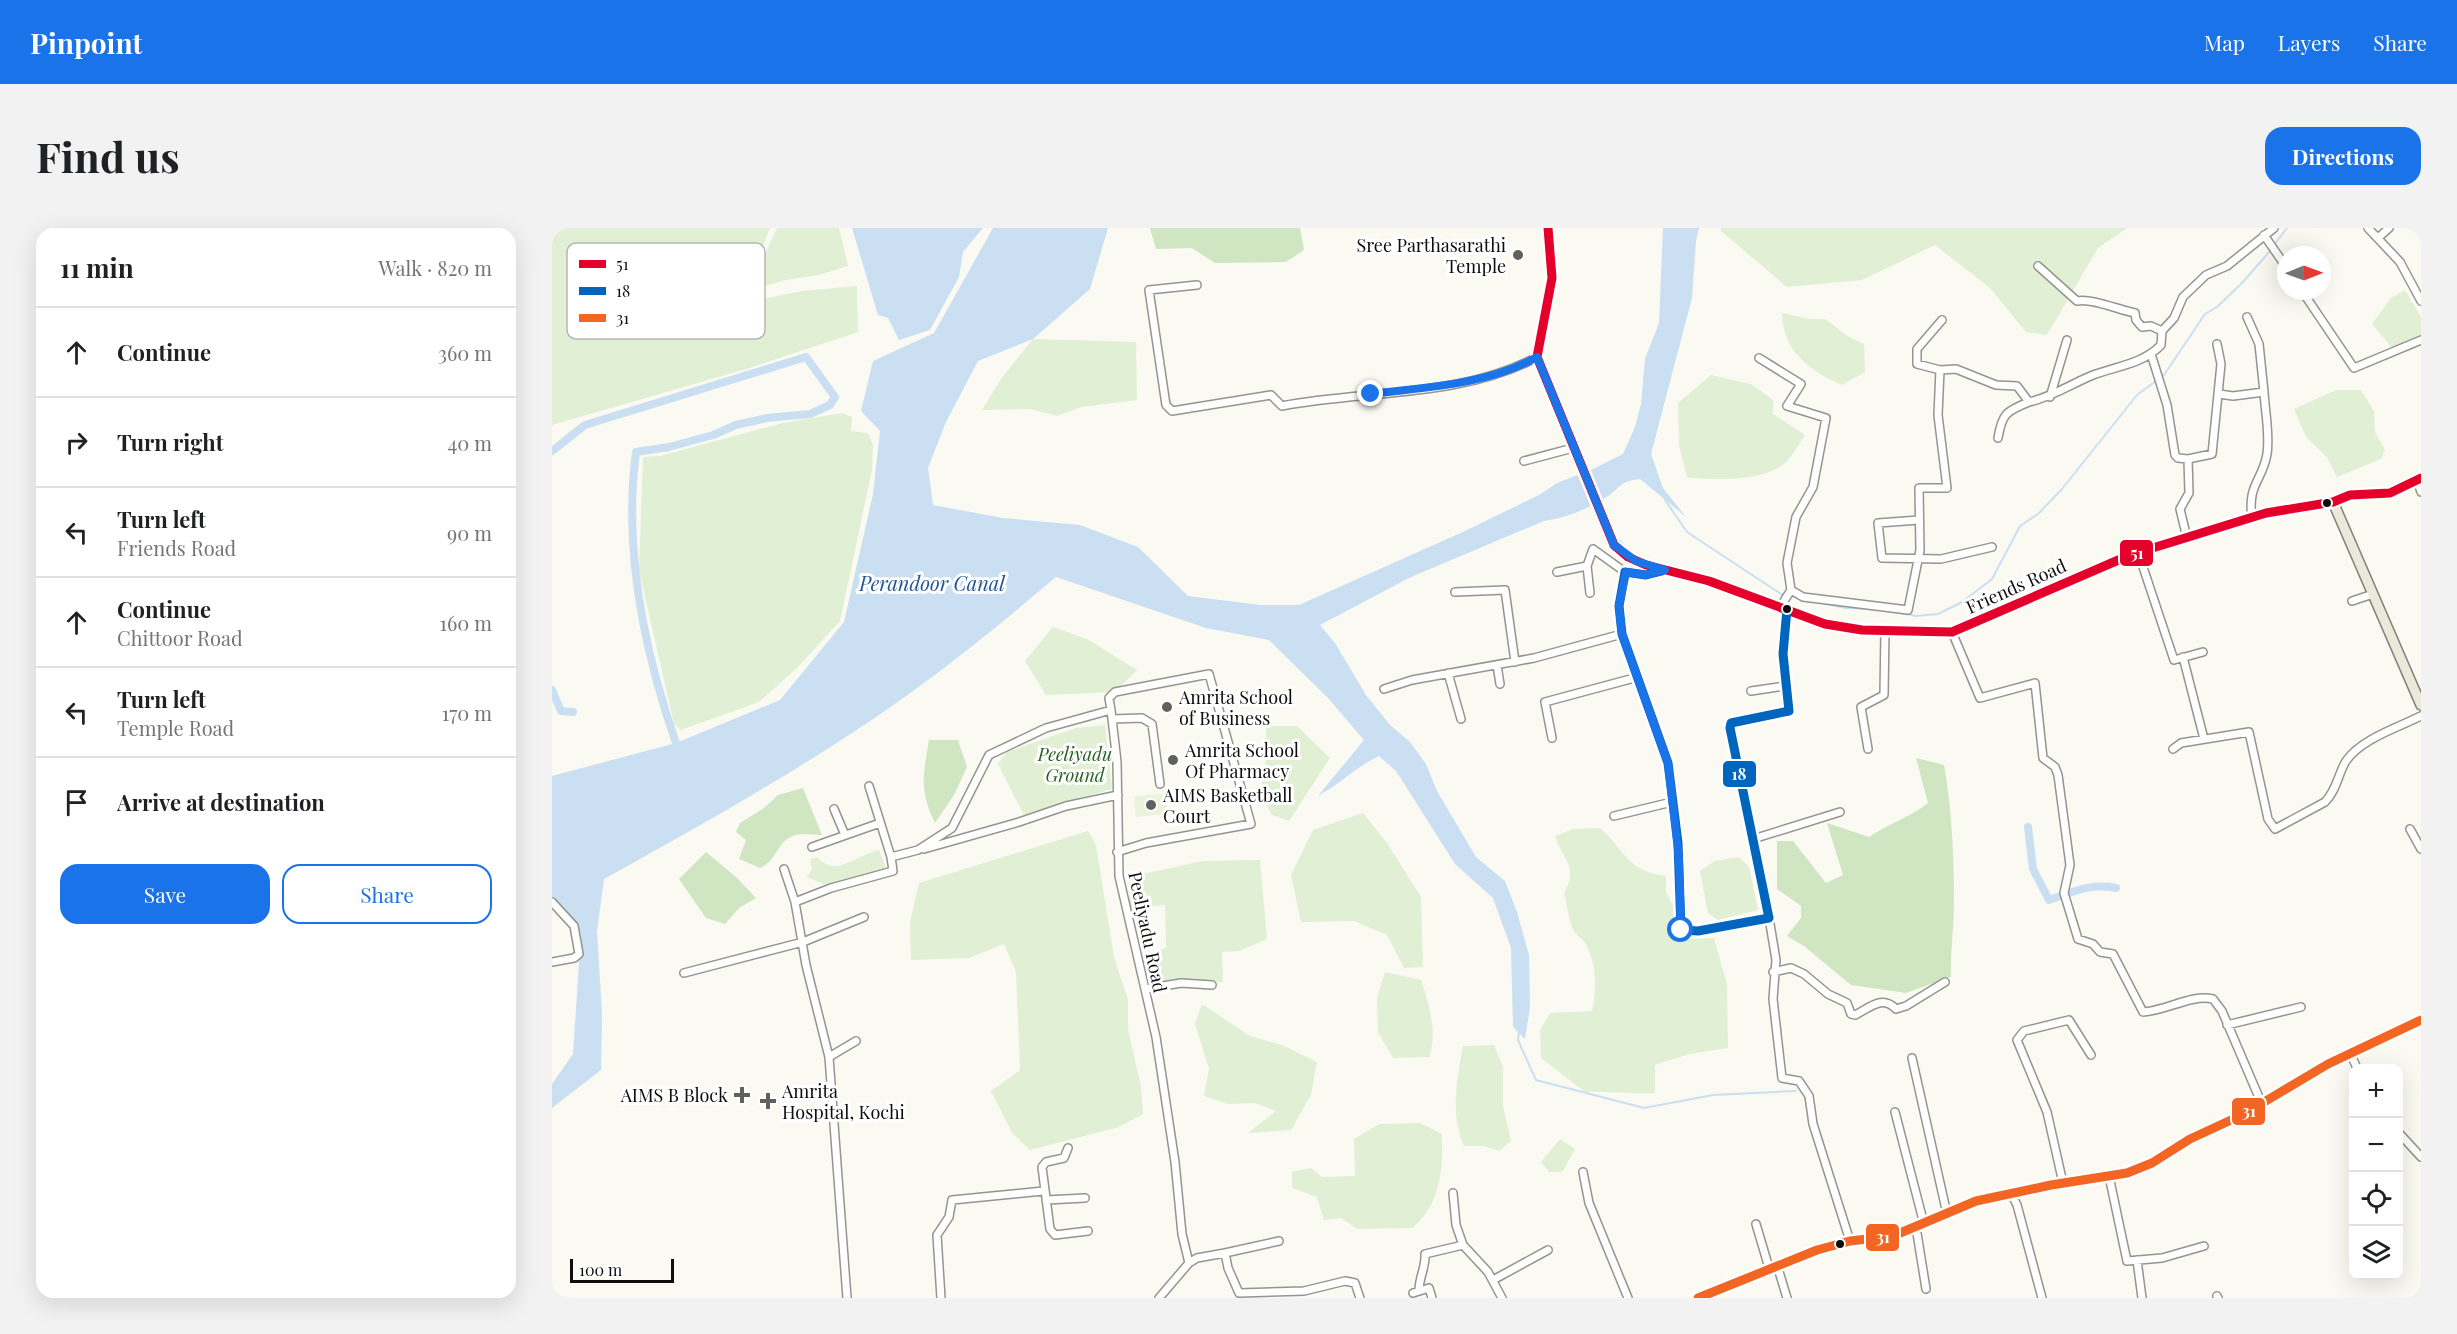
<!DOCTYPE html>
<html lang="en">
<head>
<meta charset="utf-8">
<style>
	:root { --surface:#fff; --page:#f2f2f2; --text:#202124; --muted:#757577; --line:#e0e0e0; --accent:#1a73e8 }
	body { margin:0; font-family:"Playfair Display",serif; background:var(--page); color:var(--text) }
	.controls { position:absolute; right:18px; bottom:18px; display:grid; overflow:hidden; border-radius:12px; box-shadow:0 6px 24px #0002 }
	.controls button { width:54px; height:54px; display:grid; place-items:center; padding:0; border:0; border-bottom:2px solid var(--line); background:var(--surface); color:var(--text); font:30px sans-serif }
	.compass { position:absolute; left:1725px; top:18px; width:54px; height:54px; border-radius:50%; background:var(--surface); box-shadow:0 6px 24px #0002; rotate:89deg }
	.scale { position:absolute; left:18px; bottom:15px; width:104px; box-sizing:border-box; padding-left:6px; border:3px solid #0d0d0d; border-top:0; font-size:16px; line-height:21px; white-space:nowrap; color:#0d0d0d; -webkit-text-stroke:4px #fff; paint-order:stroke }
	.stop { position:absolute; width:18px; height:18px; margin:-14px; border:4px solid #1a73e8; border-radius:50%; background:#fff }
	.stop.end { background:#1a73e8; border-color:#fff; box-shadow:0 2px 6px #0008 }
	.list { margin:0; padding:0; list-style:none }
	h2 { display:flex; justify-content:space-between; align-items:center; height:78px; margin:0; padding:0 24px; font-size:26px }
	h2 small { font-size:20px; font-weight:400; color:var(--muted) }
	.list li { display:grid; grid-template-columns:39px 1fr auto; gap:18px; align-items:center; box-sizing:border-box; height:90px; padding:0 24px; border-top:2px solid var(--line) }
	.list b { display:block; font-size:22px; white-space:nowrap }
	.list p { margin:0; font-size:20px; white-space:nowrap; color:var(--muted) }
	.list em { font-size:20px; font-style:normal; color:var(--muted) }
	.actions { display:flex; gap:12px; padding:18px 24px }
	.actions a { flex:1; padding:14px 0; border:2px solid var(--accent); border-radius:18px; text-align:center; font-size:21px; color:var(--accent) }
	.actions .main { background:var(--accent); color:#fff }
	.icon { flex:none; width:33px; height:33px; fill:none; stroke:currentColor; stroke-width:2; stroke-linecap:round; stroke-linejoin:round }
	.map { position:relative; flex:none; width:1869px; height:1070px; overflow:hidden; border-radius:18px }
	header { display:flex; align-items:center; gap:36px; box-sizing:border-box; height:84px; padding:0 30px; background:var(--accent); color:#fff }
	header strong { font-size:28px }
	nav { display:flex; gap:33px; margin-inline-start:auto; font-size:21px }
	.intro { display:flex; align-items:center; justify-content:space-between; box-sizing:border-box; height:144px; padding:0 36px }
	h1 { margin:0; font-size:42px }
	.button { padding:15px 27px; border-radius:18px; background:var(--accent); color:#fff; font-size:21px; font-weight:700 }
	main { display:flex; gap:36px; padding:0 36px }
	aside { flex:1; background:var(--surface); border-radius:18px; box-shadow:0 6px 24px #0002 }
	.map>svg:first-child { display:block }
</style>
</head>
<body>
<header>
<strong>Pinpoint</strong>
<nav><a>Map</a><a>Layers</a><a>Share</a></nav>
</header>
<div class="intro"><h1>Find us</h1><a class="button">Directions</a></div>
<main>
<aside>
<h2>11 min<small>Walk · 820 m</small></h2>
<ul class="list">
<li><svg class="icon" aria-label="ahead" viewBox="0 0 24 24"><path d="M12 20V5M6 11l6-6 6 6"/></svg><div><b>Continue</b></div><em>360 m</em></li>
<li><svg class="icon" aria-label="right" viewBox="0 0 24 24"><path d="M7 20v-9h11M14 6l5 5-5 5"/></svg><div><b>Turn right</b></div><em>40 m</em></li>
<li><svg class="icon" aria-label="left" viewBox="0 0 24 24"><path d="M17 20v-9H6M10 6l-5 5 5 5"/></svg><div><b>Turn left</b><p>Friends Road</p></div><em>90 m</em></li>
<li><svg class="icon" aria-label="ahead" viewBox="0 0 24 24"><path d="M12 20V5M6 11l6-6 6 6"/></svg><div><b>Continue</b><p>Chittoor Road</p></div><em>160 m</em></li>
<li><svg class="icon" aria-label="left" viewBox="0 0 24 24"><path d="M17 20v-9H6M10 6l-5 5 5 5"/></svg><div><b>Turn left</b><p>Temple Road</p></div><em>170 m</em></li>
<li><svg class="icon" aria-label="arrive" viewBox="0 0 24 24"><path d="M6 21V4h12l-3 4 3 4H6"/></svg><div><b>Arrive at destination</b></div></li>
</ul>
<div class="actions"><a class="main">Save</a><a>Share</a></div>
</aside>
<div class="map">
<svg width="1869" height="1070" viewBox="0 0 1869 1070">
	<rect width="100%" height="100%" fill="#fafaf2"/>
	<path fill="#e1efd4" d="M 0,0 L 218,0 L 204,35 L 155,55 L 115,90 L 250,63 L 305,58 L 306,104 L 194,141 L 0,197 Z
		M 225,0 L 287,0 L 296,38 L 267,47 L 234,52 L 136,81 L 163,57 L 194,46 L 211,30 Z
		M 1169,0 L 1575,0 L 1546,20 L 1495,107 L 1474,104 L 1438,60 L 1383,17 L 1310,52 L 1235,59 L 1169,3 Z
		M 1853,62 L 1869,89 L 1869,111 L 1841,121 L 1820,96 L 1839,70 Z
		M 1230,85 L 1257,91 L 1273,91 L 1297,109 L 1312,116 L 1313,144 L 1290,157 C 1257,142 1231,124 1230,85 Z
		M 481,111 L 584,114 L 585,172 L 529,179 L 505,188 L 478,181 L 430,182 L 449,151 Z
		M 1159,147 L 1199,156 L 1221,172 L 1221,186 L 1253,207 C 1247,216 1241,227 1234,234 C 1215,253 1160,253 1135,249 L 1127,217 L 1126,175 Z
		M 1784,162 L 1809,162 L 1822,183 L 1823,204 L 1833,222 L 1829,231 L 1785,249 L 1775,229 L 1754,209 L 1742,181 Z
		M 290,185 L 300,189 L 299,203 L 316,205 L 321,217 L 320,242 L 288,393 L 244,441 L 207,474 L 129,502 L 122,496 L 87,342 L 91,229 L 108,228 L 231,195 Z
		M 501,399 L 535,411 L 585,442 L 563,464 L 494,467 L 473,433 Z
		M 553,497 L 560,561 L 472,587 L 446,536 L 455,524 L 524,500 Z
		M 714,498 L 745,498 L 778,530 L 737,593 L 720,587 L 708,564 L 714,532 Z
		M 811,585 L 835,615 L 869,669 L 871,739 L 852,740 L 835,707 L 802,693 L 749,694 L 739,647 L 761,602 Z
		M 1048,600 C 1075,624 1073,642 1114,648 L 1114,664 L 1128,691 L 1121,702 L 1135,711 L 1162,710 L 1175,756 L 1176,820 L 1137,826 L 1103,837 L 1103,865 C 1079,866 1057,863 1033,864 L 989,830 L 988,802 L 998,785 L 1040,783 C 1045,762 1045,735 1033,715 C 1030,710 1023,707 1021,701 C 1016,690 1015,676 1012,665 C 1027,639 1011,632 1003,608 L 1021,601 Z
		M 536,603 L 544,617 L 562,729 L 576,772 L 576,801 L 589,859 L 591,886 L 567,899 L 478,922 L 460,905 L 439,863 L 468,842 L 464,744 L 452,716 L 417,730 L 359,732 L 358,694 L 367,655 Z
		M 327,622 L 334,639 L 326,644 L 274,657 L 255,649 L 260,641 L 258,631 L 265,629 C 284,650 302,628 327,622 Z
		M 1187,629 L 1197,639 L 1206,682 L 1166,692 L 1156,685 L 1148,643 L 1163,633 Z
		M 708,632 L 715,711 L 687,723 L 670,724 L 671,754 L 608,756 L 584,729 L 614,720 L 613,677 L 574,680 L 586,647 L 651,633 Z
		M 833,744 L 869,752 C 877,776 886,805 877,829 L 841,830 L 826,804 L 825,770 Z
		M 650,776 L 698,808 L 730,817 L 765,834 L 759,867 L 739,902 L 696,905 L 724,883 L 703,875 L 676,876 L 652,868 L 657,841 L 643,796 Z
		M 942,817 L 951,839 L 951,878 L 959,913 L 947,923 L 931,918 L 912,918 C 898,887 905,851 911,818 Z
		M 868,895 L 890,906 C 891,943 889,974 861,1000 L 806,1001 L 789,990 L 772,992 L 765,969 L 740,960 L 740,944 L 759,940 L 770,949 L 803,948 L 802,911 L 827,896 Z
		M 1008,911 L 1023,921 L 1010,944 L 997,944 L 989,934 Z"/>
	<path fill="#d0e6c2" d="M 598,0 L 748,0 L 752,22 L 734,34 L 663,35 L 640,20 L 604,21 Z
		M 377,512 L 406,512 L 415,539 L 402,567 L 383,595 C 367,562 371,548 377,512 Z
		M 1364,530 L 1392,537 C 1400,582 1402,629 1402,675 C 1402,700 1398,724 1399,749 L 1354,765 L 1299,757 L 1252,718 L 1235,708 L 1249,690 L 1249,678 L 1225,661 L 1225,613 L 1241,613 L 1274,655 L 1291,647 L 1275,595 L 1317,609 C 1336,596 1358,589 1376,575 Z
		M 251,560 L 270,607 C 261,607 249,605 241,608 C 225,613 225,633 208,640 L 187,631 L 194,612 L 184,604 L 188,595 L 212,580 L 226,567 Z
		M 154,624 L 184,649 L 204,670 L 187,680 L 173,696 L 154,690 L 127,651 Z"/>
	<path fill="#ebf3dd" d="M 613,566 L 616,586 L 584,589 L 582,568 Z"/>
	<path fill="#cbdff2" d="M 300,0 L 431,0 L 411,24 L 407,49 L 378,102 L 347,112 L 336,90 L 326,87 Z
		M 441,0 L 556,0 L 538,61 L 481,111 L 426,133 L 394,194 L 376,240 L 381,277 L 451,290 L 528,297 L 586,319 L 636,368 L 708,377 L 747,377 L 913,303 L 987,267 L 1005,255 L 1041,241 L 1071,226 L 1083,199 L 1089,176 L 1093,131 L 1107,95 L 1111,0 L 1147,0 L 1144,13 L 1140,70 L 1099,226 L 1111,260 L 1134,289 L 1088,251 C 1067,253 1069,260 1053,270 C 1034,282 1013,290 992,293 L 859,349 L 768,397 L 783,415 L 814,467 L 838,497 L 858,514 L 874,536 L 885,563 L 924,629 L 953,653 L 965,684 L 977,727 L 978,779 L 973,811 L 961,799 L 959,720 L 941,670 L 903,636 L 844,543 L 827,528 C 804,539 788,556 766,568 L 812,512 L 776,470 L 717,412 L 654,400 L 504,349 C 451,394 397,438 340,478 C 248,542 149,597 52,651 L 45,703 L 50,784 L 49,842 L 0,880 L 0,856 L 21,826 L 27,735 L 22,696 L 0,672 L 0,548 L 124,515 L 228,472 L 292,394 L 321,266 L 328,203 L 309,183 L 321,133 L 382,105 Z"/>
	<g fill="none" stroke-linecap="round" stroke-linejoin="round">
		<path stroke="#cbdff2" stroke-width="2" d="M 1722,17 L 1735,0
			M 1113,272 L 1135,304 L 1229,366 L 1293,380 L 1319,381
			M 1331,382 L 1364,388 L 1386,386 L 1410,374 L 1440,351 L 1468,298 L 1486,286 L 1510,261 L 1585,167 L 1612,147 L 1653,86 L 1665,79 L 1690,55 L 1719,22
			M 967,803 L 966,812 L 984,852 L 1092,880 L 1161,867 L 1244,863"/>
		<path stroke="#cbdff2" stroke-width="8" d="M 0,223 L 33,197 L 254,129 L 283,169 L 278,177 L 258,186 L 215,190 L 184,197 L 161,207 L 117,219 L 84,224 C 71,322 92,423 124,515
			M 0,462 L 9,483 L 21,484
			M 1476,599 L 1481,641 L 1497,672 C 1521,664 1538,655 1564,660"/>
		<defs>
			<path id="minor" d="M 1816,0 L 1848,34 L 1869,73
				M 1712,7 L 1734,39
				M 1826,10 L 1837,0
				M 645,57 L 597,62 L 614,177 L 620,183 L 719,167 L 730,178 C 813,162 909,170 985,129
				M 1750,63 L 1802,140 L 1869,112
				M 1610,103 L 1622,90 L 1631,69 L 1654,47 L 1675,38 L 1722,0
				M 1599,126 L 1615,177 L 1623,227 L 1626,230 L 1636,231 L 1637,265 L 1628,281 L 1635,310
				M 1207,130 L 1249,156 L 1235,178 L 1274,190 L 1261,259 L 1244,289 L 1235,335 L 1239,362
				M 1388,142 L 1365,136 L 1365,121 L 1390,92
				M 1667,166 L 1681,168 L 1712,164 L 1707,116 L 1695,89
				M 1498,169 L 1515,112
				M 1446,210 C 1450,186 1454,183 1477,174
				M 1636,231 L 1660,226 L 1669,136 L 1665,116
				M 972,233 L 1021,220
				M 1865,252 L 1869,264
				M 1781,274 L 1798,267 L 1838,265 L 1869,250
				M 1700,290 C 1695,256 1711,252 1715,226 C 1718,207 1713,183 1712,164
				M 1367,292 L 1326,295 L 1330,330 L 1389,331 L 1440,319
				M 1586,324 L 1622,432 L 1651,424
				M 1113,342 L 1094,347 L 1073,344 L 1067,378 L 1070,406 L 1116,535 L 1126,615 L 1129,702 L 1146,703 L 1217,690 L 1178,500 L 1179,495 L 1237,483 L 1231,426 L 1235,381
				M 1005,344 L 1035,338
				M 903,364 L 953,362 L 963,434
				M 1038,365 L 1035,338 L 1041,321 L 1073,344
				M 1800,373 L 1821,366
				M 1232,381 L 1232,373 L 1239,362 L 1251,369 L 1356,382 L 1368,322 L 1367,260 L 1395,260 L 1386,187 L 1388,142 L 1404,141 L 1444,157 L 1465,158 L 1477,174 C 1500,169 1519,156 1541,147 C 1565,138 1591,136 1609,117 L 1610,103 L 1599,98 L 1590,99 L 1584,92 L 1583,85 C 1567,82 1540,70 1525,73 L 1486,38
				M 1400,404 L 1428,470 L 1483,455 L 1491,530 L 1503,539 L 1506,547 L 1518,637 L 1512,665 L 1526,711 L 1541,716 L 1548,724 L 1561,726 L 1591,784 C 1614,783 1639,766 1661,771 L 1670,783 L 1709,874
				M 1631,429 L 1652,511
				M 945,437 L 948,456
				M 896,445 L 909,491
				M 832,461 L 860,452 L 982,430 L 1070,406
				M 1199,463 L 1233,458
				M 559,482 L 557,470 L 563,464 L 657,446 L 699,596 L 594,615 L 565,624
				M 560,491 L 590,490 L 600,496 L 608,556
				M 1000,510 L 993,474 L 1086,449
				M 1316,521 L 1309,479 L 1332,467 L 1333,402
				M 1621,521 L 1629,515 L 1697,504 L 1716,591 L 1723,601 L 1773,574 C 1785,562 1786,546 1794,533 C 1809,511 1845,500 1869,488
				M 317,558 L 339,629
				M 282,581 L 293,607
				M 1062,588 L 1120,574
				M 1858,601 L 1869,621
				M 1201,611 L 1288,584
				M 260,619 L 328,595
				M 372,621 L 467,594 L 514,578 L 566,567
				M 232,641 L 243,674
				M 0,674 L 22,698 L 27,726 L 22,730 L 0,734
				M 1217,690 L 1224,732 L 1221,771 L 1230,850 L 1247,853 L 1257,868 L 1261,896 L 1298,1013
				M 1221,744 L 1239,740 L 1252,746 L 1276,766 L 1295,775 L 1299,786 L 1303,787 C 1319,779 1330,767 1344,781 L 1354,778 L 1393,754
				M 132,745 L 251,714 L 312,689
				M 593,761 L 629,755 L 660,757
				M 1675,797 L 1749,779
				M 1798,825 L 1805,840
				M 277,829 L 304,813
				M 1360,830 L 1395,986
				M 1343,884 L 1372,996
				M 1846,904 L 1869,929
				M 516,920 L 512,930 L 494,934 L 490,939 L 498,1001 L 503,1007 L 536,1003
				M 1031,944 L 1037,975 L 1076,1070
				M 1557,948 L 1575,1033 L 1610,1030 L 1652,1018
				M 1511,955 L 1495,884 L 1465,812 L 1472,803 L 1517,792 L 1539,827
				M 901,965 L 904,997 L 911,1017 L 936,1044 L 950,1070
				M 1460,967 L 1465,977 L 1490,1070
				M 494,972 L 533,970
				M 1204,996 L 1217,1040
				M 1364,999 L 1374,1061
				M 673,1025 L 727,1013
				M 1585,1032 L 1590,1070
				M 637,1035 L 645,1030 L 673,1025 L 676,1040 L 687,1065 L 752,1063 L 793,1053 L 803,1055 L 808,1070
				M 1225,1037 L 1235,1070
				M 941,1052 L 996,1022
				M 867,1063 C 867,1048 874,1040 873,1026 L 911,1017
				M 861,1065 L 877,1060 L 880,1070
				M 1665,1068 L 1666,1070
				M 295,1070 L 277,829 L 254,737 L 243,674 L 279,660 L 341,643 L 339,629 L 366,622 L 400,600 L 437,527 L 494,500 L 559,482 L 565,534 L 567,648 L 604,809 L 623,934 L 630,1006 L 637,1035 L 607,1070
				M 389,1070 L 385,1007 L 397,989 L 400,972 L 491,963
				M 1146,1070 L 1265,1022 L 1298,1013 L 1341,1008 L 1424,973 L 1499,957 L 1575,945 L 1600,935 L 1638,911 L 1692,886 L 1776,836 L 1869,792"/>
			<path id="major" d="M 996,0 L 1000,50 L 985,129 L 1059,312 L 1076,329 L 1094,337 L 1157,353 L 1273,396 L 1310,402 L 1400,404 L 1578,327 L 1714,285 L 1781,274 L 1869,477"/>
		</defs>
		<use href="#minor" stroke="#949490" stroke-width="10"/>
		<use href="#major" stroke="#81817d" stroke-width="12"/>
		<use href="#minor" stroke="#fefefd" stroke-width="7"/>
		<use href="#major" stroke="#ebe9da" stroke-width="9"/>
		<defs>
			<path id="bus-1" d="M 996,0 L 1000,50 L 985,129 L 1062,317 L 1076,329 L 1094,337 L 1157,353 L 1273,396 L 1310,402 L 1400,404 L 1578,327 L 1714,285 L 1781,274 L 1798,267 L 1838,265 L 1869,250"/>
			<path id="bus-2" d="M 1110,343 L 1094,347 L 1073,344 L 1067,378 L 1070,406 L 1116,535 L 1126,615 L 1129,702 L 1146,703 L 1217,690 L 1178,500 L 1179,495 L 1237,483 L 1231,426 L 1235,381"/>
			<path id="bus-3" d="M 1146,1070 L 1265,1022 L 1298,1013 L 1341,1008 L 1424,973 L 1499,957 L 1575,945 L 1600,935 L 1638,911 L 1692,886 L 1776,836 L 1869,792"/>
		</defs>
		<use href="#bus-1" stroke="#fff" stroke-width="14"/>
		<use href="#bus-2" stroke="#fff" stroke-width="14"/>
		<use href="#bus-3" stroke="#fff" stroke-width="14"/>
		<use href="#bus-1" stroke="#e4002b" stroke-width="9"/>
		<use href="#bus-2" stroke="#0065bd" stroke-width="9"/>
		<use href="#bus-3" stroke="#f26522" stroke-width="9"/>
	</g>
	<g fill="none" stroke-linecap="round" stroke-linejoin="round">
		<path stroke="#1a73e8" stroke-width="8" d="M 819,166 C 875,159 935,157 985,129 L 1062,317 L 1084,333 L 1113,342 L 1094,347 L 1074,344 L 1067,378 L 1070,406 L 1116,535 L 1127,631 L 1129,702"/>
	</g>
	<g fill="#60605d" stroke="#fff" stroke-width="2">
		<circle cx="966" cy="27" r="6"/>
		<circle cx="615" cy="479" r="6"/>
		<circle cx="621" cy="532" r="6"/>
		<circle cx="599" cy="577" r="6"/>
		<path d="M187 858h6v6h6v6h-6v6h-6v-6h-6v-6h6z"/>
		<path d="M213 864h6v6h6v6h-6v6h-6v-6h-6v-6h6z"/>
	</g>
	<g fill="#0d0d0d" stroke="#fff" stroke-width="2">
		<circle cx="1775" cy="275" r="5"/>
		<circle cx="1235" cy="381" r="5"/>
		<circle cx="1288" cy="1016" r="5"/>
	</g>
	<g text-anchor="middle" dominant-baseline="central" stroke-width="6" stroke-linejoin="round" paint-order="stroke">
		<g font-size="18" fill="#0d0d0d" stroke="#fff" text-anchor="start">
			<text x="954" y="17" text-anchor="end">Sree Parthasarathi<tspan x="954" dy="21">Temple</tspan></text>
			<text x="627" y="469">Amrita School<tspan x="627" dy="21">of Business</tspan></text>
			<text x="633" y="522">Amrita School<tspan x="633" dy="21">Of Pharmacy</tspan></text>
			<text x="611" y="567">AIMS Basketball<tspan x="611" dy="21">Court</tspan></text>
			<text x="230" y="863">Amrita<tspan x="230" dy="21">Hospital, Kochi</tspan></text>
			<text x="176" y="867" text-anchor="end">AIMS B Block</text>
		</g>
		<g font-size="18" fill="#0d0d0d" stroke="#fff">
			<text transform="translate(1464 358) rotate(-24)">Friends Road</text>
			<text transform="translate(596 704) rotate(78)">Peeliyadu Road</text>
		</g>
		<g font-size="18" font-style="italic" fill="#276122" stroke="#fff">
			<text x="523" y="526">Peeliyadu<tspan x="523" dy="21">Ground</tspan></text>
		</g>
		<g font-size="20" font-style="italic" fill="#1f5397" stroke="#fff">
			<text x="380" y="354">Perandoor Canal</text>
		</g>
	</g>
	<rect x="15" y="15" width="198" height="96" rx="9" fill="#fff" stroke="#b6b6b6" stroke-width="1.5"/>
	<rect x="27" y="32" width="27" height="8" fill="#e4002b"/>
	<rect x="27" y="59" width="27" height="8" fill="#0065bd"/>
	<rect x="27" y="86" width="27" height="8" fill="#f26522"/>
	<g font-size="16" fill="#0d0d0d">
		<text x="64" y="42">51</text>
		<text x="64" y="69">18</text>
		<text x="64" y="96">31</text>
	</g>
	<g stroke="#fff" stroke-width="2">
		<rect x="1567" y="311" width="35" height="28" rx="6" fill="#e4002b"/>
		<rect x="1170" y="532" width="35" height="28" rx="6" fill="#0065bd"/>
		<rect x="1679" y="869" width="35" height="29" rx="6" fill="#f26522"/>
		<rect x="1313" y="995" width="35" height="29" rx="6" fill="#f26522"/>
	</g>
	<g font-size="16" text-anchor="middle" font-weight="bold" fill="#fff">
		<text x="1585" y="331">51</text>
		<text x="1187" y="552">18</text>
		<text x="1697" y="889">31</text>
		<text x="1331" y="1015">31</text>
	</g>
</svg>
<div class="controls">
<button>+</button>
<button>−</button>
<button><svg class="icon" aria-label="locate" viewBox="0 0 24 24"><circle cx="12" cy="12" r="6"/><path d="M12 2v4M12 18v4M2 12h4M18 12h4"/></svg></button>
<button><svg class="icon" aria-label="layers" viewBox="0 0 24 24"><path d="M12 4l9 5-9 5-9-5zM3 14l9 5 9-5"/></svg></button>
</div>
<svg class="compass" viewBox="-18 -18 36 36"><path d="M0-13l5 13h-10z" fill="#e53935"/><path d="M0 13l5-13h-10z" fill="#757577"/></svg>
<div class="scale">100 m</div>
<div class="stop" style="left:1129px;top:702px"></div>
<div class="stop end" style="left:819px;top:166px"></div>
</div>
</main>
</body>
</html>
